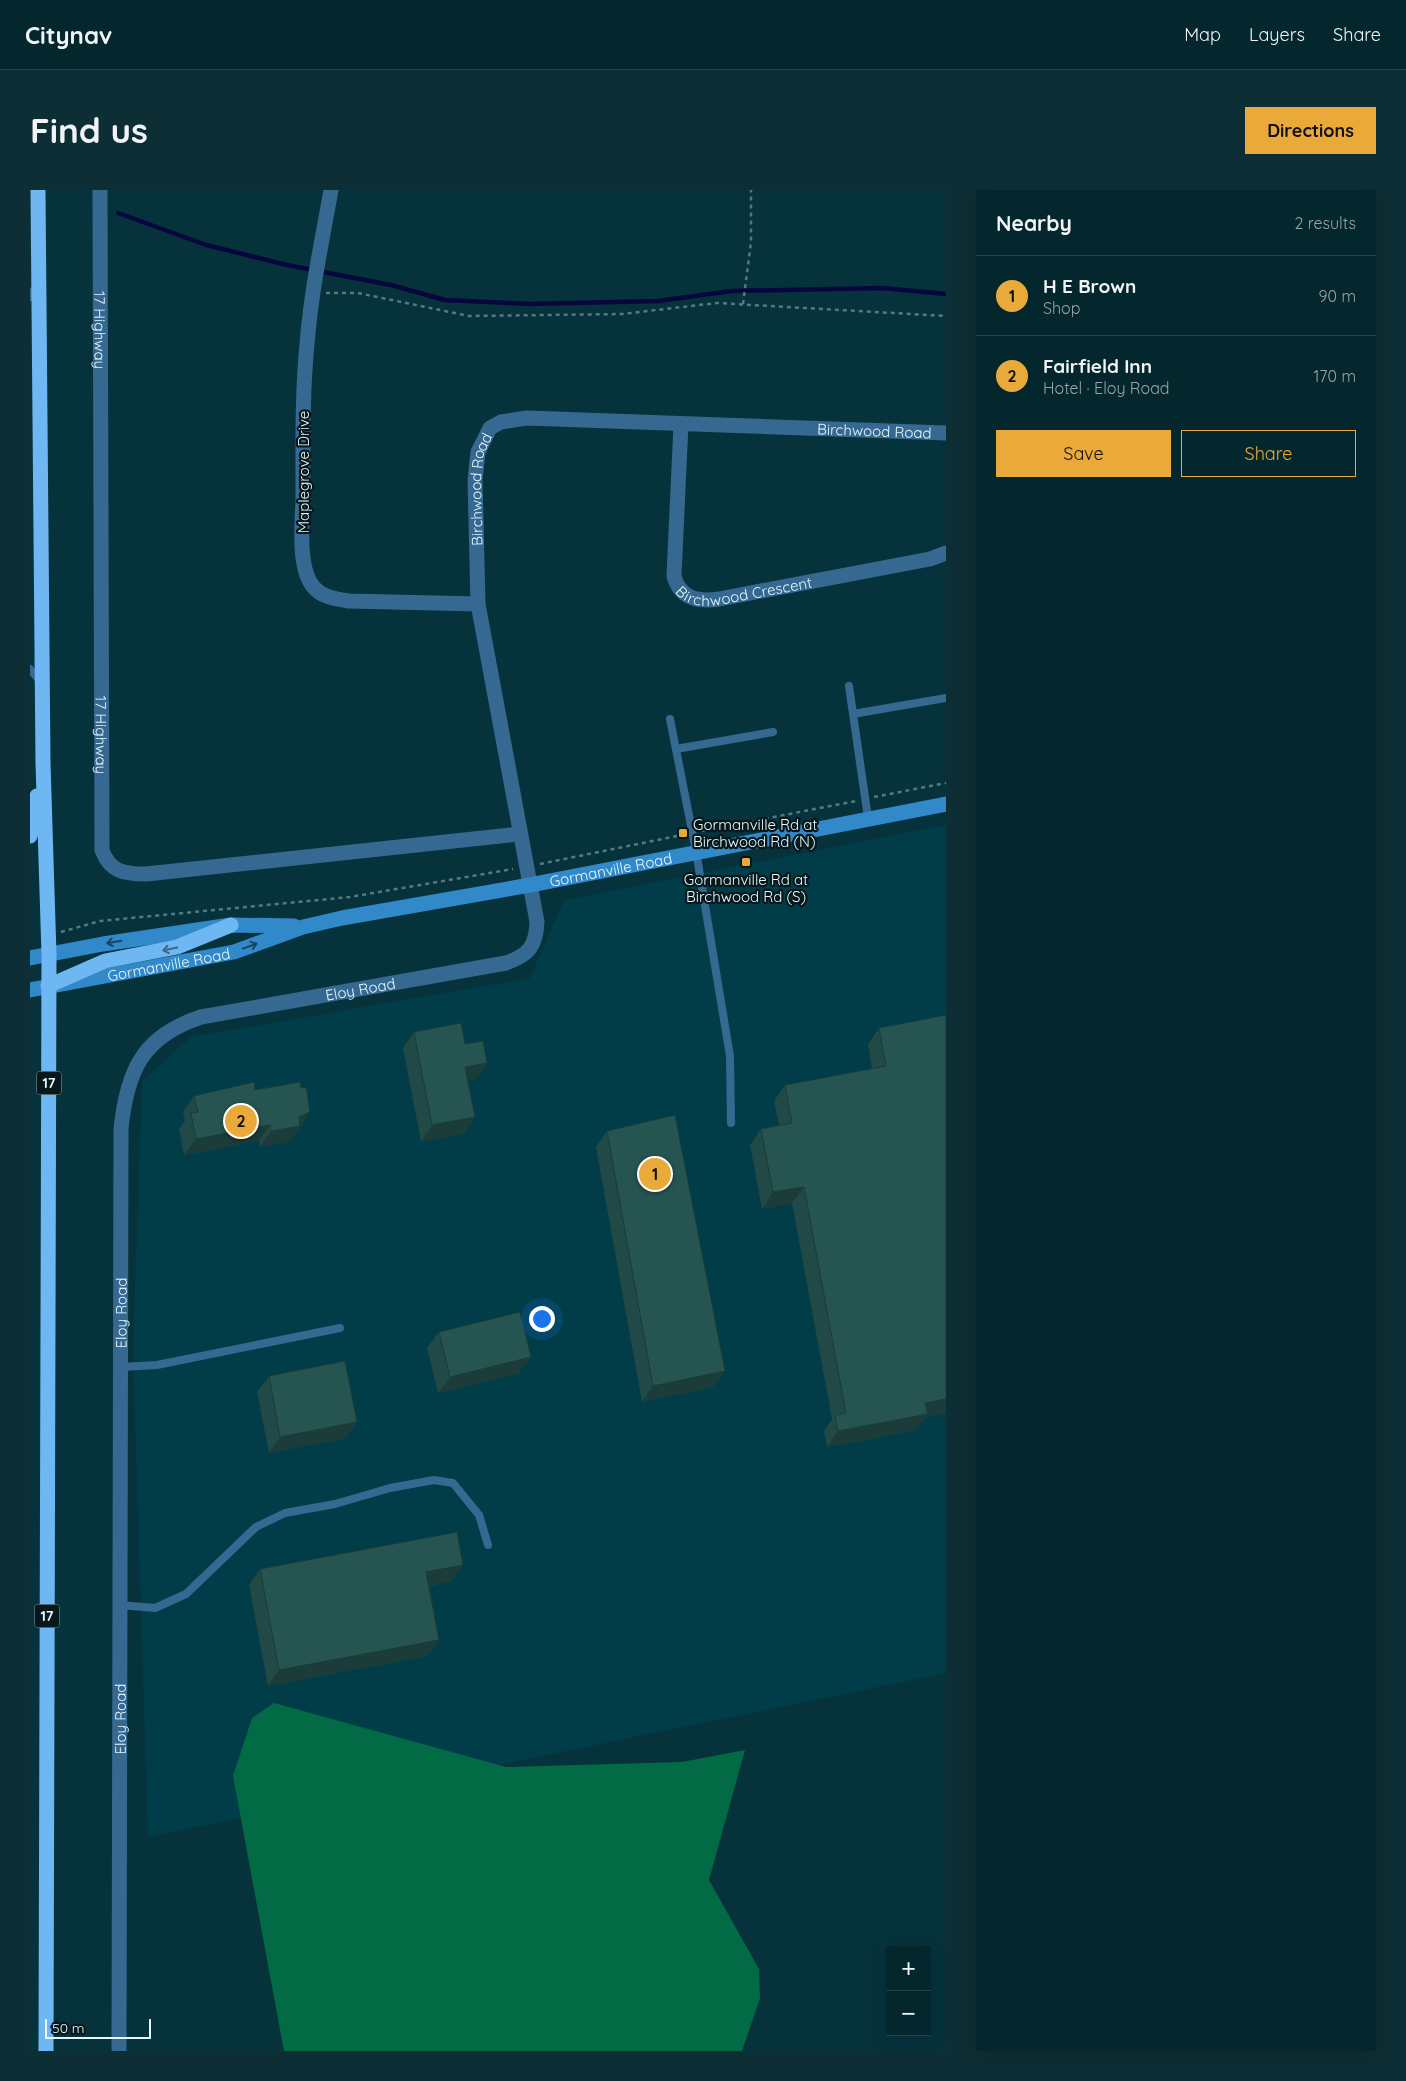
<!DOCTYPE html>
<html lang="en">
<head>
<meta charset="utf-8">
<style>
	:root { --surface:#04262d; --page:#0d2e35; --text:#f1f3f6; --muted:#97a5aa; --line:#254349; --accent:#eaaa39 }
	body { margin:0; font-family:Quicksand,sans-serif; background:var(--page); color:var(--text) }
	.controls { position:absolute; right:15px; bottom:15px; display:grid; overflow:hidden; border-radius:0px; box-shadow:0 5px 20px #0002 }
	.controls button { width:45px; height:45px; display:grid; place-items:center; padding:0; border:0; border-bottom:1px solid var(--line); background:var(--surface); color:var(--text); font:25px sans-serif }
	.scale { position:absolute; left:15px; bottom:12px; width:106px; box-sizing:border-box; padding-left:5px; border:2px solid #e7f8fd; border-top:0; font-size:14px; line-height:18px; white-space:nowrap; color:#e7f8fd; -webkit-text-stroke:4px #07181c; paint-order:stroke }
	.you { position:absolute; left:511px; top:1128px; width:18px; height:18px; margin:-12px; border:4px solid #fff; border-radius:50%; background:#1a73e8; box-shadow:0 0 0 8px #1a73e833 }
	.badge { display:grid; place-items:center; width:32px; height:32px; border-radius:50%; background:var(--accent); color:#111; font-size:16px; font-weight:700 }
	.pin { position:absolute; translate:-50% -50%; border:2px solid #fff; box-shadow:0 1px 5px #0006 }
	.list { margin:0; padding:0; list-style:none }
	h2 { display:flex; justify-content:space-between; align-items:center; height:65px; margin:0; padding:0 20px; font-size:21px }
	h2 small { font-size:16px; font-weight:400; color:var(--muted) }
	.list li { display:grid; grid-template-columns:32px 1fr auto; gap:15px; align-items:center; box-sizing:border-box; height:80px; padding:0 20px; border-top:1px solid var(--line) }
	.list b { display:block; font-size:19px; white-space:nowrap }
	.list p { margin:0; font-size:16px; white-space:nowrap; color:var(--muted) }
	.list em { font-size:16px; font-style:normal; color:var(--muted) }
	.actions { display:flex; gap:10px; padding:15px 20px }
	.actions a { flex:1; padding:11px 0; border:1px solid var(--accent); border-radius:0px; text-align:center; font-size:18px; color:var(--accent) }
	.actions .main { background:var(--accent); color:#111 }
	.map { position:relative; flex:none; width:916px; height:1861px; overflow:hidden; border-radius:0px }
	header { display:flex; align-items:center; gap:30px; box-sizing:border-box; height:70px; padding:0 25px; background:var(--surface); border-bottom:1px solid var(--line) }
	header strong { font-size:24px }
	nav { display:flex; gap:28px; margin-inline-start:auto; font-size:18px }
	.intro { display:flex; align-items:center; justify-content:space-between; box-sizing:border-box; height:120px; padding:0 30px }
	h1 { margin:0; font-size:35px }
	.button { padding:12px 22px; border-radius:0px; background:var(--accent); color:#111; font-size:18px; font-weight:700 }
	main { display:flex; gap:30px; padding:0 30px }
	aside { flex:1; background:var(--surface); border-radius:0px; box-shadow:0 5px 20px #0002 }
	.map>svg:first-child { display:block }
</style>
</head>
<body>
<header>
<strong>Citynav</strong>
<nav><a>Map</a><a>Layers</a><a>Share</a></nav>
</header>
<div class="intro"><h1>Find us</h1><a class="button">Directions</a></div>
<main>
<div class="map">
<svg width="916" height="1861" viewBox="0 0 916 1861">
	<rect width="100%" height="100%" fill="#06323c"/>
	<path fill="#013d49" d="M 916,635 L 916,1483 L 118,1647 L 103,1165 L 112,891 L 161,847 L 500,788 L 534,710 Z"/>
	<path fill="#026b46" d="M 244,1513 L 476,1577 L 652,1572 L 715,1560 L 679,1690 L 729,1779 L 730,1808 L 712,1861 L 254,1861 L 203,1586 L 222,1528 Z"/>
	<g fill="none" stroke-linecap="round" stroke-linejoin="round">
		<path stroke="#09063f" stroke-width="4.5" d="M 88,23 L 176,55 L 257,75 L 361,95 L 415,110 L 500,114 L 628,111 L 702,101 L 852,98 L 916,104"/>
		<path stroke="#567981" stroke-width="2.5" stroke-dasharray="4 4" stroke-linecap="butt" d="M 296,103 L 328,103 L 439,126 L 592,124 L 687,113 L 916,126
			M 713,114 L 721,52 L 721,0
			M 844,607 L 916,593
			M 672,641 L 826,611
			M 510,674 L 652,645
			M 31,742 L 70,731 L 320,707 L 483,679"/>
		<path stroke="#366991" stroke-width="8" d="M 0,107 L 7,95
			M 0,479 L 10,491
			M 819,496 L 838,628
			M 823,524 L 916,508
			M 640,529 L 666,661 L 700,866 L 701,933
			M 646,559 L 743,542
			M 91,1177 L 127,1175 L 310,1138
			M 90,1415 L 125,1418 L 156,1404 L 226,1337 L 255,1323 L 305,1314 L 360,1298 L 404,1290 L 423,1293 L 449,1325 L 458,1355"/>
		<g stroke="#366991" stroke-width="15">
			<path id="s1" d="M 70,0 L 72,660 C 80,682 94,684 116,684 L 489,644"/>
			<path d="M 301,0 C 292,51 281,102 277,154 C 272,205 273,257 273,309 C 272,333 268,376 282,395 C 290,407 306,409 319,411 L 448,414"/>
			<path id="s2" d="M 651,234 L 644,386 C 650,409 668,412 689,409 L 900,369 L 916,363"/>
			<path id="s3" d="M 89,1861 L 91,939 C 97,880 113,846 171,827 L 476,773 C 499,765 506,756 507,732 L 448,414 L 445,290 L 448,262 L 460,238 L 471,232 L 497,228 L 916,243"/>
		</g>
		<g stroke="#3289ca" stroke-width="15">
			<path d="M 0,768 L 73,754 L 201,735 L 264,736"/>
			<path id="s4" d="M 0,800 L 204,762 L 273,737 L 312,728 L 500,695 L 916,614"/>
		</g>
		<path stroke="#6fb7f3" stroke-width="15" d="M 8,0 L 13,573 L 19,765 L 16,1861
			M 0,646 L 7,606
			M 18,796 L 75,771 L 147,757 L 201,735"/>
	</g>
	<path fill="#214946" d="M 916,825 L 916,1223 L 896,1227 L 886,1240 L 797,1257 L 794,1241 L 802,1229 L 762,1013 L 732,1019 L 720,955 L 731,939 L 749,935 L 744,911 L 755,895 L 842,879 L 838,854 L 849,838 Z
		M 384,842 L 435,854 L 446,889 L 438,890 L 434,943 L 391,952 L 373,858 Z
		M 271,898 L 280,922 L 259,952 L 230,957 L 229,951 L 154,965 L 149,939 L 155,931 L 153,922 L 164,906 L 225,900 Z
		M 577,941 L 683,1197 L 612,1212 L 566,957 Z
		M 409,1142 L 489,1183 L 408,1203 L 397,1158 Z
		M 239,1186 L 316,1248 L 239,1263 L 227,1202 Z
		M 230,1379 L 422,1391 L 399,1396 L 409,1450 L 397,1466 L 238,1496 L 219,1395 Z"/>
	<path fill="#1b3c39" d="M 457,873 L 446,889 L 424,893 L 435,877 Z
		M 280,922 L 259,952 L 230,957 L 241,941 Z
		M 445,927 L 434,943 L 391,952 L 402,935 Z
		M 240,935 L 229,951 L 154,965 L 166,949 Z
		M 774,997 L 762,1013 L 732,1019 L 743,1002 Z
		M 501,1167 L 489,1183 L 408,1203 L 420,1187 Z
		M 695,1181 L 683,1197 L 612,1212 L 623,1196 Z
		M 916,1209 L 916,1223 L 896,1227 L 886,1240 L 797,1257 L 808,1241 L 895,1213 Z
		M 327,1232 L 316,1248 L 239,1263 L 250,1247 Z
		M 433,1375 L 422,1391 L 385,1398 L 396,1382 Z
		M 409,1450 L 397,1466 L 238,1496 L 249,1480 Z"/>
	<path fill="#265551" stroke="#1b3c39" d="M 916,825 L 916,1209 L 895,1213 L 898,1224 L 808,1241 L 805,1225 L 816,1223 L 774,997 L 743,1002 L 731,939 L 762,933 L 755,895 L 856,876 L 849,838 Z
		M 431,833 L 435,854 L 453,851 L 457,873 L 435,877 L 445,927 L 402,935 L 384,842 Z
		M 224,892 L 225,900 L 270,892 L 271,898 L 276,897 L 280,922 L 269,927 L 270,936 L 241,941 L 240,935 L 166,949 L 161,923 L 168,922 L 164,906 Z
		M 645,925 L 695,1181 L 623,1196 L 577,941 Z
		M 490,1122 L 501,1167 L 420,1187 L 409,1142 Z
		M 315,1171 L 327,1232 L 250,1247 L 239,1186 Z
		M 427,1342 L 433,1375 L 396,1382 L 409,1450 L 249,1480 L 230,1379 Z"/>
	<defs><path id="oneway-shaft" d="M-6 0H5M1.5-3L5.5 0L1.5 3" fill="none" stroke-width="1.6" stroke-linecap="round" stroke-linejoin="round" transform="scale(1.25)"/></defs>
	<g stroke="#184562">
		<use href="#oneway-shaft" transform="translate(84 752) rotate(171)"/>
		<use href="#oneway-shaft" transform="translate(220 756) rotate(-20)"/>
	</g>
	<use stroke="#3b6888" href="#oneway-shaft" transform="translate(140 759) rotate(168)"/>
	<g fill="#eaaa39" stroke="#07181c" stroke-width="2">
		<rect x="648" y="638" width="10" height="10" rx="2.5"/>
		<rect x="711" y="667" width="10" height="10" rx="2.5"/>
	</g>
	<g text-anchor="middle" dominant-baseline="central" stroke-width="4.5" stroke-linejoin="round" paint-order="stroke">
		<g fill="#07181c" stroke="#a4b5ba" stroke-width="1">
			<rect x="6.5" y="881.5" width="25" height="23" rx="4"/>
			<rect x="4.5" y="1414.5" width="25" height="23" rx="4"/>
		</g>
		<g font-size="14" font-weight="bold" fill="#e7f8fd">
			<text x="19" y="893">17</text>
			<text x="17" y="1426">17</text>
		</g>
		<g font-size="15" fill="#e7f8fd" stroke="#07181c">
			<text stroke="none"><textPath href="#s1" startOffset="140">17 Highway</textPath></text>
			<text stroke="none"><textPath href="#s3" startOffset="2325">Birchwood Road</textPath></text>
			<text transform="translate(273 282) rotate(-90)">Maplegrove Drive</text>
			<text stroke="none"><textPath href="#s3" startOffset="1875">Birchwood Road</textPath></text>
			<text stroke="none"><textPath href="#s2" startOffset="234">Birchwood Crescent</textPath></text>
			<text stroke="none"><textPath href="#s1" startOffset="545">17 Highway</textPath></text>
			<text stroke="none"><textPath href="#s4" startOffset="594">Gormanville Road</textPath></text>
			<text stroke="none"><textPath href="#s4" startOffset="141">Gormanville Road</textPath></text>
			<text stroke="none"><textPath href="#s3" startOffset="1232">Eloy Road</textPath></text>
			<text stroke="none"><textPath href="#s3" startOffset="738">Eloy Road</textPath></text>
			<text stroke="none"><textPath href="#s3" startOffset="332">Eloy Road</textPath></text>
		</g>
		<g font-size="15" fill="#e7f8fd" stroke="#07181c" text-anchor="start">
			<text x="663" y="634">Gormanville Rd at<tspan x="663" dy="17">Birchwood Rd (N)</tspan></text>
			<text x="716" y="689" text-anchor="middle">Gormanville Rd at<tspan x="716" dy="17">Birchwood Rd (S)</tspan></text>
		</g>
	</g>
</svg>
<div class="controls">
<button>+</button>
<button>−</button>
</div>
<div class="scale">50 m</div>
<div class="you"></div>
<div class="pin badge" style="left:625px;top:984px">1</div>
<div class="pin badge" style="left:211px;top:931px">2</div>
</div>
<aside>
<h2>Nearby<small>2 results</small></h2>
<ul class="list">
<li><span class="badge">1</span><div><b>H E Brown</b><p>Shop</p></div><em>90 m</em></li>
<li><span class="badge">2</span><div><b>Fairfield Inn</b><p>Hotel · Eloy Road</p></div><em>170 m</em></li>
</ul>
<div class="actions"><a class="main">Save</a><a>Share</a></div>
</aside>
</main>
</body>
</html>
